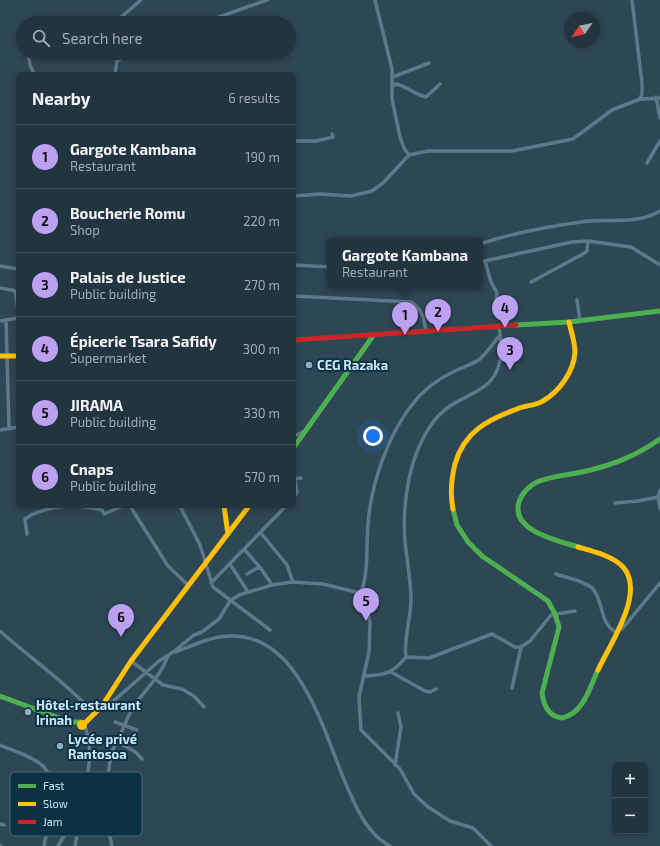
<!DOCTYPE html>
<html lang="en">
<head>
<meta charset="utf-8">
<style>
	:root { --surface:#22353f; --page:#2e404a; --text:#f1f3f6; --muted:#a2abb0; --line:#3f5059; --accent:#bca0f2 }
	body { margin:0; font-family:"Exo 2",sans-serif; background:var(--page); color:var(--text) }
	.controls { position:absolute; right:12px; bottom:12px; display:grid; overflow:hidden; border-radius:6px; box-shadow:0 2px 6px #0003 }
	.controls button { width:36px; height:36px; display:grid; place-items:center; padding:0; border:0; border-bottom:1px solid var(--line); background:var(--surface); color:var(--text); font:20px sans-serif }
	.compass { position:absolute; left:564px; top:12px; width:36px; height:36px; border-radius:50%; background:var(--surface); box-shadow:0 2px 6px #0003; rotate:236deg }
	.you { position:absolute; left:373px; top:436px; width:14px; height:14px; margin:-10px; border:3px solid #fff; border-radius:50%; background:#1a73e8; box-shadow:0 0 0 6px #1a73e833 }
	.badge { display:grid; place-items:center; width:26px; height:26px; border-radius:50%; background:var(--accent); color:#111; font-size:13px; font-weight:700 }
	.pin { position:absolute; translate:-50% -33px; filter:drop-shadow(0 1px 2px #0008) }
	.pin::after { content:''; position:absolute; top:21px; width:14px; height:12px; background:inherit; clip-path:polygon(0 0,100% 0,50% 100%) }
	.popup { position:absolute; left:327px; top:237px; width:156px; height:52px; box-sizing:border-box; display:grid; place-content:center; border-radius:6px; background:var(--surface); filter:drop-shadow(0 1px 3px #0005); font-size:13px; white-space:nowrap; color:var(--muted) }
	.popup b { font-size:15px; color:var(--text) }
	.popup::after { content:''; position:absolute; left:50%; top:100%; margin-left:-8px; border:8px solid transparent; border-top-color:var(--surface) }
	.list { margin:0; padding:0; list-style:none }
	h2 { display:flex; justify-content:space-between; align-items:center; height:52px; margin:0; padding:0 16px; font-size:17px }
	h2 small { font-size:13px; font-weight:400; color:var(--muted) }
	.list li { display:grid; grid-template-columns:26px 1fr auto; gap:12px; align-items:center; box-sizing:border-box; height:64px; padding:0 16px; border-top:1px solid var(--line) }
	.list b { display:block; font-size:15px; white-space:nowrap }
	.list p { margin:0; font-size:13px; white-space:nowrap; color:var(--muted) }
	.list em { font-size:13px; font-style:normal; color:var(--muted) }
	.icon { flex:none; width:22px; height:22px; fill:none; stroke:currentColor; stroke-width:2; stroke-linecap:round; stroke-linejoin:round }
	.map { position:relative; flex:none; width:660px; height:846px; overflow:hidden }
	.search { position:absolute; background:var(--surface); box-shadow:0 2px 6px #0003; left:16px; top:16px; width:280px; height:44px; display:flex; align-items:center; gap:10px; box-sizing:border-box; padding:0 14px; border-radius:22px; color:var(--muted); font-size:15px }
	.panel { position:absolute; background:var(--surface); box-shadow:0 2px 6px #0003; left:16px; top:72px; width:280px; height:436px; border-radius:6px }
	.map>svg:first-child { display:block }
</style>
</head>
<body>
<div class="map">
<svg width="660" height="846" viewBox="0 0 660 846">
	<rect width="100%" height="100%" fill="#2e4754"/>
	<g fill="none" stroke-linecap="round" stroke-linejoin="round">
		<path stroke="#5d7988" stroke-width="3.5" d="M 375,0 L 392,69 L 392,99 L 400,137 L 404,148 L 409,155
			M 632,0 L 642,83 L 642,94 L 640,99
			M 117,23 L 119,19 L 141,0
			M 202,23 L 267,0
			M 28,53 L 30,65 L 34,74
			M 113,53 L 117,61
			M 115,74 L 117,61 L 131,53
			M 393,77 L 429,63
			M 393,86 L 396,84 C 407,86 415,95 426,97 L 440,84
			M 656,97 L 660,118
			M 294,141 L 316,141 L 333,137 L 332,134
			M 647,163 L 660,141
			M 294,196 L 320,194 L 351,196 L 372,191 L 383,183 L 409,155 L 428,151 L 512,151 L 573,139 L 612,110 L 640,99 L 660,98
			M 480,244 C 515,232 551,226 588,221 C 612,219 639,224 660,211
			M 485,261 L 491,282 L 497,293 L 496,299
			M 480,262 L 572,242 L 588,241 L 631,247 L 660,265
			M 294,265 L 330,267
			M 0,266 L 18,269
			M 531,282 L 583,254 L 587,251 L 588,241
			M 0,288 L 17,291
			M 15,291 L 18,310
			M 294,296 L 411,302 C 423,310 424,318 426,332
			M 577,300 L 580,321
			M 6,320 L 9,427
			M 0,321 L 18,318
			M 0,430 L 18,427
			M 294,436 L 305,431
			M 294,479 L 301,478
			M 660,490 L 658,497 L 660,509
			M 294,497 L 297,492 L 295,480
			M 615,503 L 638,501 L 658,497
			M 80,506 L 102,510 L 104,514 L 123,506
			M 130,506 L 168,566 L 188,585
			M 180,506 L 200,545 L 213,587 L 270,630
			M 261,533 L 287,565 L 293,582
			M 27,534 L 25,519 C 37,510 50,509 65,506
			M 245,550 L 262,570 L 272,585
			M 230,564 L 248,592
			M 247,574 L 259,567
			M 556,574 C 567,578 583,580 592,588 C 604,600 599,624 616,632 L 622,629 L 660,583
			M 211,583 L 286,506
			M 360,596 C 369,573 366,548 368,524 C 371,485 387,437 411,406 C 422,391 436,380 453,372 C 462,367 472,365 480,359 C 487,352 494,343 500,335
			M 0,631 C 31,659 67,683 95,714
			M 176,652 C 193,645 210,637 228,636 C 302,632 325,739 349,791 C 358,812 369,835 390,846
			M 406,657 C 403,643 411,616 411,600 C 411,581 407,561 405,542 C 402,502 409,454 434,421 C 458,389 499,399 501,351 C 502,343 500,335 499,327
			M 406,657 L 429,658 L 492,634 L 515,647 L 521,647 L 530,641 L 551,615 L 575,611
			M 131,661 L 163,685 L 182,689 L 194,696 L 204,707
			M 391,672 L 425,691 L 430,692 L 436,689
			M 365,676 C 386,675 393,673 406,657
			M 512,688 L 521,647
			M 102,706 L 108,705 L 117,698 L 159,661 L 173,652 L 194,635 L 202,632 L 219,619 L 230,601 L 239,595 L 272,585 L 292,582 L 323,584 L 356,592 L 364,602 L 368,611 L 370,623 L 369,652 L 359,697 L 361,730 L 400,769 L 414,794 L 428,807 L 450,821 L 473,828 L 491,846
			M 115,722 L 137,730
			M 117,741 C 128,750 133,747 142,759
			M 0,745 C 14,751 34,757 44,767 C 60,784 48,826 44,846
			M 395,765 L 401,727 L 398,713
			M 0,824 L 4,825
			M 0,846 L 0,845
			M 58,846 L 85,801 L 90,754 L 89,739 L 85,726
			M 75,846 L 81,812
			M 112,846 C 105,817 106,784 111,755 C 113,747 118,741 121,733 C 126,722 129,713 136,703 C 148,687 161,675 168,656"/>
		<path stroke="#4caf50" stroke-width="5" d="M 516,325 L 569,322 L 660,311
			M 294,447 L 373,336
			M 453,509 L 457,525 L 468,542 L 482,556 L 548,601 L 555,614 L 559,627 L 542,693 C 544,706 548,716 562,718 C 584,713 590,687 598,670
			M 578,547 C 559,541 510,531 519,502 C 522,493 530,485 537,482 C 550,476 568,475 582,472 C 613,465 634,457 660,439
			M 0,696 L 70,722 L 81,722"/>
		<path stroke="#ffc107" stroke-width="5" d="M 0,356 L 18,356
			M 224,506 L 228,534
			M 453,509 C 450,494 451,480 455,464 C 464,432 487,420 517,409 C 526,405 535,406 543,401 C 560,391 574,371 575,352 C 575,342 571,331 569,322
			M 578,547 C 592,551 613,556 623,567 C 646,592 610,644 598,670
			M79.5 725a2.5 2.5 0 1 1 5 0a2.5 2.5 0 1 1-5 0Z
			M 85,723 L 102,706 L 131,661 L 249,506"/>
		<path stroke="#c62828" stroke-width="5" d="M 294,340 L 516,325"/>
	</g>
	<g fill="#91aebf" stroke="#0b3143" stroke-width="1.5">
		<circle cx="309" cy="365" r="4"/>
		<circle cx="28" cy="712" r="4"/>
		<circle cx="60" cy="746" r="4"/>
	</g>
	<g text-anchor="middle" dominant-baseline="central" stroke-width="4" stroke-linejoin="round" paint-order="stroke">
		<g font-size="13" font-weight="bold" fill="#c6e6f9" stroke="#0b3143" text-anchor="start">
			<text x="317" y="365">CEG Razaka</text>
			<text x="36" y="705">Hôtel-restaurant<tspan x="36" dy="15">Irinah</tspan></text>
			<text x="68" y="739">Lycée privé<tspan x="68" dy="15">Rantosoa</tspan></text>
		</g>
	</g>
	<rect x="10" y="772" width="132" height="64" rx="6" fill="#0b3143" stroke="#43677a" stroke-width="1"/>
	<rect x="18" y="784" width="18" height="4" fill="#4caf50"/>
	<rect x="18" y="802" width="18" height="4" fill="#ffc107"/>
	<rect x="18" y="820" width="18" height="4" fill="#c62828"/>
	<g font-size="11" fill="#c6e6f9">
		<text x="43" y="790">Fast</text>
		<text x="43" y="808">Slow</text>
		<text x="43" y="826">Jam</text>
	</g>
</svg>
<div class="controls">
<button>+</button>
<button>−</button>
</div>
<svg class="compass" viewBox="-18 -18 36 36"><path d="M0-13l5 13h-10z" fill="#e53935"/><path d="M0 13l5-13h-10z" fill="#a2abb0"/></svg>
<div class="you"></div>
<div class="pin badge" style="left:405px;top:335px">1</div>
<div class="popup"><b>Gargote Kambana</b>Restaurant</div>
<div class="pin badge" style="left:438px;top:332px">2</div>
<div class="pin badge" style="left:510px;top:370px">3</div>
<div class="pin badge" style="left:505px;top:328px">4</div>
<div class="pin badge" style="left:366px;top:621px">5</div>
<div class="pin badge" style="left:121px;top:637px">6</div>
<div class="search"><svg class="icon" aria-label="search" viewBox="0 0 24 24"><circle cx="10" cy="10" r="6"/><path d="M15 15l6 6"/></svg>Search here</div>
<section class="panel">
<h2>Nearby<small>6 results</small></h2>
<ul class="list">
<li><span class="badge">1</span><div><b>Gargote Kambana</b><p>Restaurant</p></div><em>190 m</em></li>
<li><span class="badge">2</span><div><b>Boucherie Romu</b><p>Shop</p></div><em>220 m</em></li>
<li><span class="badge">3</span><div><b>Palais de Justice</b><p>Public building</p></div><em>270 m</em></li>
<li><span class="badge">4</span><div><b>Épicerie Tsara Safidy</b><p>Supermarket</p></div><em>300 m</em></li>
<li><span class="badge">5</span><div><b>JIRAMA</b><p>Public building</p></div><em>330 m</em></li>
<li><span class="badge">6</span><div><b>Cnaps</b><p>Public building</p></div><em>570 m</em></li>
</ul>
</section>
</div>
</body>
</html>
